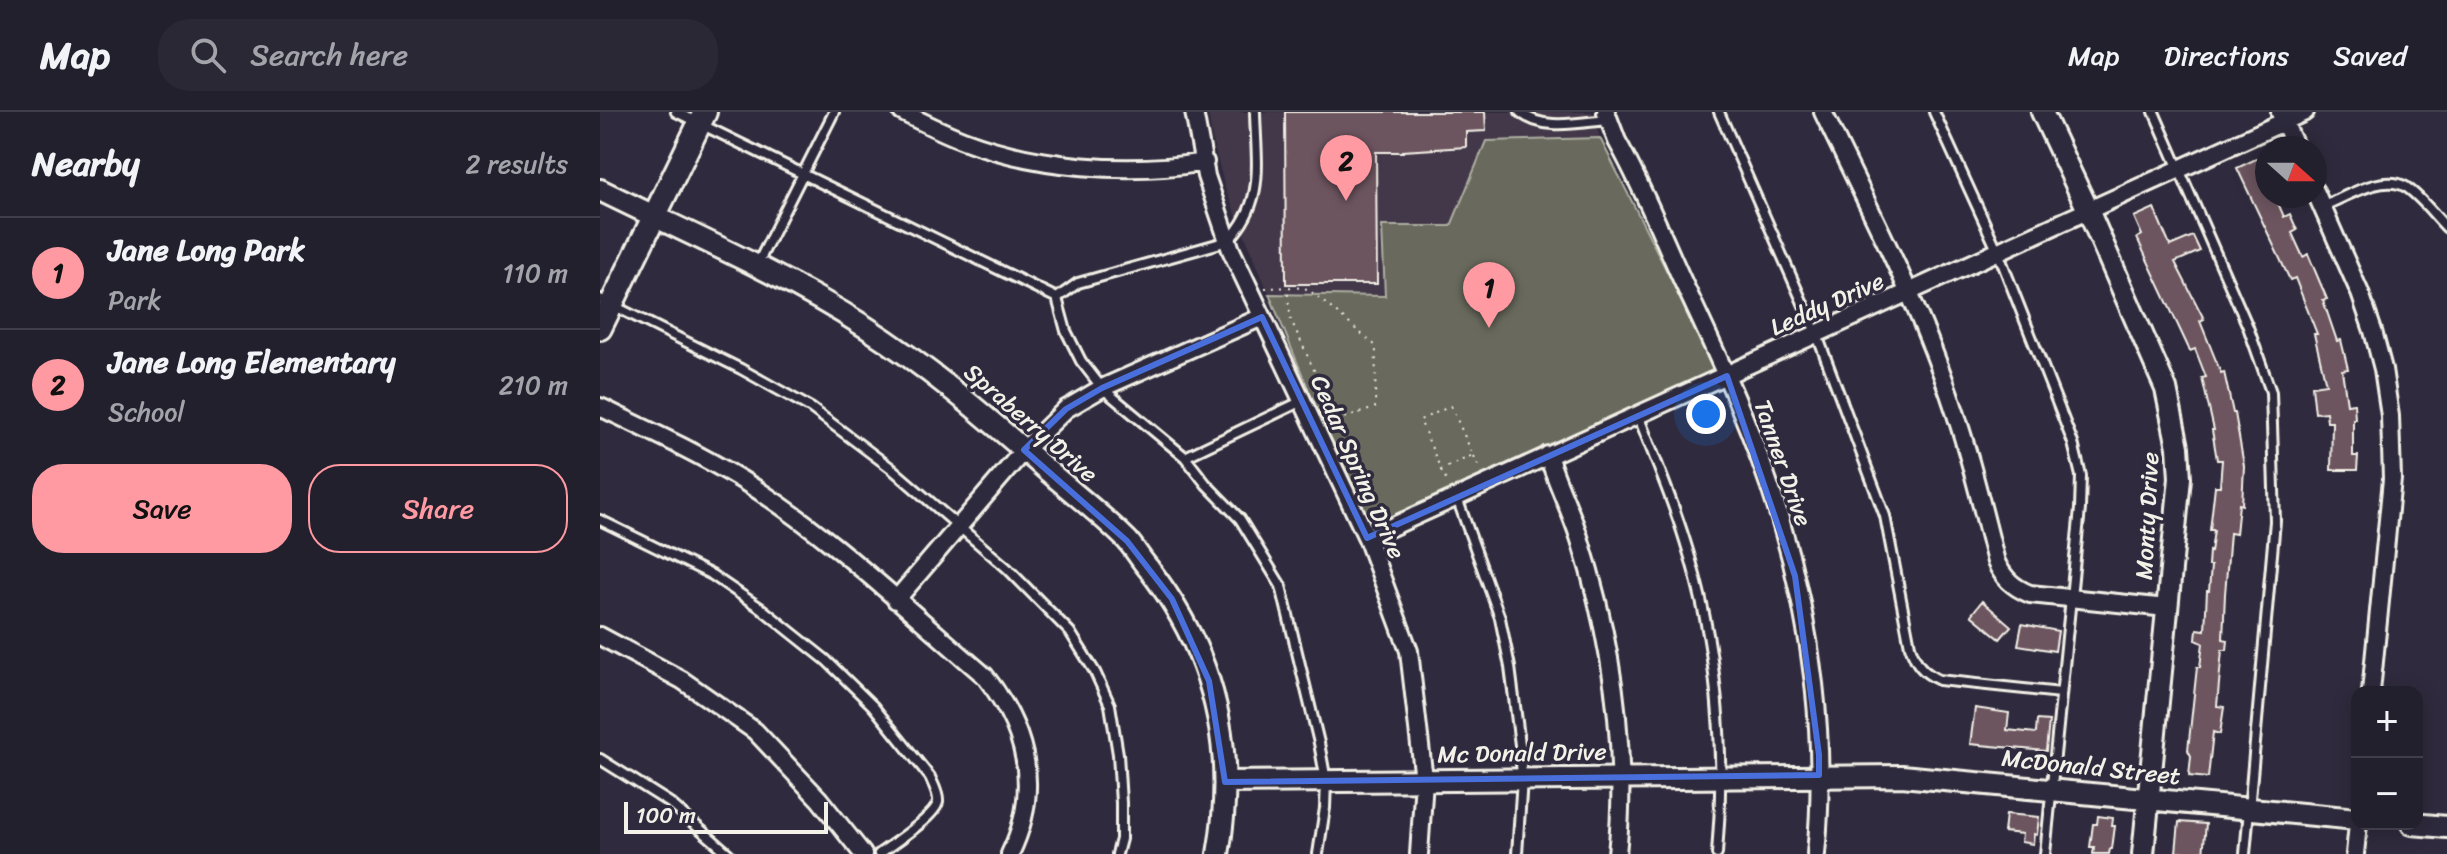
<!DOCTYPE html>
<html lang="en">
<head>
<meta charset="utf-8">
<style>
	:root { --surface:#23202e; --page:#2b2836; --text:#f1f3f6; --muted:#a3a3aa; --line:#403e4a; --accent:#ff9aa2 }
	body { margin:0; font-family:Sriracha,sans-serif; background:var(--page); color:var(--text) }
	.controls { position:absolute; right:24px; bottom:24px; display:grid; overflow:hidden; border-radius:16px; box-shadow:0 4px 20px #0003 }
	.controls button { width:72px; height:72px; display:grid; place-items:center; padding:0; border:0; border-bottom:2px solid var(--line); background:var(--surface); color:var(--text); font:40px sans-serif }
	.compass { position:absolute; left:1655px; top:24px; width:72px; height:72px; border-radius:50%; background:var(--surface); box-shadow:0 4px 20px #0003; rotate:111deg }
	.scale { position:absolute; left:24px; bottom:20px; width:204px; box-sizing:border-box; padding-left:8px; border:4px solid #f4f1e8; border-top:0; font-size:22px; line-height:28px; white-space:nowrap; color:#f4f1e8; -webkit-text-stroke:6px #2f2a3d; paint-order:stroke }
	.you { position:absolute; left:1106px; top:302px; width:28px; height:28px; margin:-20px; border:6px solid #fff; border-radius:50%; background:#1a73e8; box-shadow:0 0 0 12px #1a73e833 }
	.badge { display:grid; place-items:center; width:52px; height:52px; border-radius:50%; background:var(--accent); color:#111; font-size:26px; font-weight:700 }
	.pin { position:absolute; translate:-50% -66px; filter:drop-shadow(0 2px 4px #0008) }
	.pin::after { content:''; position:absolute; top:42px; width:28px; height:24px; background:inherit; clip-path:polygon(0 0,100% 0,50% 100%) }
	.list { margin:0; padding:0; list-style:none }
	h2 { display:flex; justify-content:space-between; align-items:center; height:104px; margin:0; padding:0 32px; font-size:34px }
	h2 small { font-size:26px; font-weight:400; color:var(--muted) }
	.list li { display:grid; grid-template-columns:52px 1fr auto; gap:24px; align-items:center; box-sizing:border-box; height:112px; padding:0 32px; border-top:2px solid var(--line) }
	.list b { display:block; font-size:30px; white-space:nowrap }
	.list p { margin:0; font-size:26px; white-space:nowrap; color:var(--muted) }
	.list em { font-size:26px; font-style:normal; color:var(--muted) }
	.actions { display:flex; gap:16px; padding:24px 32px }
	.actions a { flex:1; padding:18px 0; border:2px solid var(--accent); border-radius:32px; text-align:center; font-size:28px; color:var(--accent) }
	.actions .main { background:var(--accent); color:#111 }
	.icon { flex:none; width:44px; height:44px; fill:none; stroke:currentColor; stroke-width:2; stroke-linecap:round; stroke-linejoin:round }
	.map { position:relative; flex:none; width:1847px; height:742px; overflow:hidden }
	header { display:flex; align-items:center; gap:48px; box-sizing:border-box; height:112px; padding:0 40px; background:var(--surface); border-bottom:2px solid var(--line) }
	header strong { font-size:38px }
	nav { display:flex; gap:44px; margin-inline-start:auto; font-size:28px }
	.search { width:560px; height:72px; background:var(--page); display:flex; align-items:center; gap:20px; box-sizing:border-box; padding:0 28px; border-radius:32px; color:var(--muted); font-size:30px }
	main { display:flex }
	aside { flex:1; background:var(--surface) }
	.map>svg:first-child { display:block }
</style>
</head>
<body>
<header>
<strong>Map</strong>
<div class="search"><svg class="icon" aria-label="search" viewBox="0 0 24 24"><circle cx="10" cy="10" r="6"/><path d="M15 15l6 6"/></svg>Search here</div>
<nav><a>Map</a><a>Directions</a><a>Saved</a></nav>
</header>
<main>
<aside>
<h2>Nearby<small>2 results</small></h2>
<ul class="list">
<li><span class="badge">1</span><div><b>Jane Long Park</b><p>Park</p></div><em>110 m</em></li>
<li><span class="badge">2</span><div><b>Jane Long Elementary</b><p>School</p></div><em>210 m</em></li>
</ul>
<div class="actions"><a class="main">Save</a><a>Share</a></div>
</aside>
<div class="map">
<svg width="1847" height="742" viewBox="0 0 1847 742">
	<rect width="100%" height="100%" fill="#2f2a3d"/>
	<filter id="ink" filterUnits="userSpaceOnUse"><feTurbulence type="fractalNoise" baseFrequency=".0125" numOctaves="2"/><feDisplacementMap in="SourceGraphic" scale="16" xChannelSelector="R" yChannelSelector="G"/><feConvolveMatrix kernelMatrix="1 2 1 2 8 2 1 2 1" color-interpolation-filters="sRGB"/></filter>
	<g filter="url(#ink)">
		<path fill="#423748" d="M 608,0 L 992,0 L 1000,26 L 886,29 L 851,115 L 785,184 L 669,182 L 625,76 L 612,26 Z"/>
		<path fill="#696b5d" stroke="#aeaea2" stroke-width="2" d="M 1000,26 L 1111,247 L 1115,259 L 1106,266 L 782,412 L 773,412 L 767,406 L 735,342 L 669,182 L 785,184 L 782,114 L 851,114 L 886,29 Z"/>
		<path fill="#6d5560" stroke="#f4f1e8" stroke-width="2" d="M 685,0 L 885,0 L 886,19 L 866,20 L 866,35 L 803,39 L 803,40 L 776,40 L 777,172 L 686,172 Z
			M 1658,46 L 1667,65 L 1667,84 L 1675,84 L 1684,105 L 1690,102 L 1697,118 L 1692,121 L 1703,145 L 1708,142 L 1727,187 L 1723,188 L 1737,229 L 1741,228 L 1748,257 L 1742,258 L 1747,292 L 1754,291 L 1755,307 L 1753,307 L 1753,344 L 1758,344 L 1757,358 L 1731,358 L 1732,310 L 1727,310 L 1726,300 L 1715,301 L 1712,274 L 1726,272 L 1714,222 L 1717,222 L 1695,166 L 1690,168 L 1637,56 Z
			M 1554,96 L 1570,134 L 1593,124 L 1600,139 L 1575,150 L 1604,207 L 1600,209 L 1621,261 L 1624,260 L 1633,301 L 1635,301 L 1644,354 L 1642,393 L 1639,392 L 1636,422 L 1630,421 L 1625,482 L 1623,527 L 1628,528 L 1627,538 L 1622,538 L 1617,594 L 1624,595 L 1620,622 L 1613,620 L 1608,666 L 1589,664 L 1591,644 L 1588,638 L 1597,555 L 1600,555 L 1603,531 L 1596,528 L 1597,517 L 1605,518 L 1607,479 L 1609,479 L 1611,454 L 1608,454 L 1609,439 L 1611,440 L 1614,418 L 1610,418 L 1615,374 L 1620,374 L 1622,348 L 1617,348 L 1612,318 L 1614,318 L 1602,266 L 1606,265 L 1595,237 L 1590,239 L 1537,126 L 1542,123 L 1534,105 Z
			M 1382,489 L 1411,514 L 1400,527 L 1371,503 Z
			M 1422,512 L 1458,519 L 1455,539 L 1418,533 Z
			M 1375,596 L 1409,601 L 1407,618 L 1436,621 L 1437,608 L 1449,609 L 1446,639 L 1370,632 Z
			M 1406,702 L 1439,705 L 1437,723 L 1434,722 L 1433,732 L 1421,730 L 1422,722 L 1404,720 Z
			M 1498,704 L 1513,706 L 1512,714 L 1515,714 L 1512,737 L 1510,737 L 1509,742 L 1493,742 L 1494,735 L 1490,735 L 1493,712 L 1497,712 Z
			M 1579,710 L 1606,712 L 1603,742 L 1576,740 Z"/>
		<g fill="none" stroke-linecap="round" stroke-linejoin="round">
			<defs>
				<path id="service" d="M 76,0 L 457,186 L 466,219 L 481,249 L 502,276 L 585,345 L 606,372 L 640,407 L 681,474 L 719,631 L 726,669 L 725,696 L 718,742
					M 920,0 C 943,20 980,10 1008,8
					M 1119,0 L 1217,223 L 1285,404 L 1310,534 C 1316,552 1322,560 1339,568 L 1461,581
					M 1334,0 L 1398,140 L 1473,331 L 1481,364 L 1480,397 L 1445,742
					M 1554,0 L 1648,215 L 1671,280 L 1675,409 L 1645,742
					M 1723,94 C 1746,85 1783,61 1806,75 C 1821,85 1834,103 1847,116
					M 157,153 L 234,0
					M 457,186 L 478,171 L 628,129 C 666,89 656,51 655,0
					M 0,187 L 141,257 L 211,296 L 291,356 L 407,456 L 470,520 L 495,560 L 510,593 L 518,642 L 521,691 L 521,727 L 517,742
					M 1038,303 C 1054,345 1072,386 1085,429 C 1117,529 1126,638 1117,742
					M 585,345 L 702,289
					M 857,386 L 900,506 L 910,555 L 920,633 L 922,667 L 917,742
					M 0,408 L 112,463 L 162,497 L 226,548 L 273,594 L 330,665 C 333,672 339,682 338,690 C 335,705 292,732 279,742
					M 0,647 L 70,691 L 129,742"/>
				<path id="minor" d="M 302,0 C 322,10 342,20 363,28 C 437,56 528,63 605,50
					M 594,0 L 606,64 L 631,138 L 767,426 L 809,539 L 824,668 L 819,742
					M 1006,0 L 1017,29 C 1043,75 1062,124 1084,172 C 1120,248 1156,326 1180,407 C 1212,514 1227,630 1216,742
					M 1223,0 C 1264,86 1309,172 1342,262 C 1365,324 1380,386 1396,450 C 1403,465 1412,475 1430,482 L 1567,496
					M 1680,1 L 1696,36
					M 1715,79 L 1760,181 L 1773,219 L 1783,257 L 1790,304 L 1792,367 L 1771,580
					M 0,295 C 48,318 96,340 142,368 C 230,422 306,497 385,564 C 428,619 441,678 410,742
					M 948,343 C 957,372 971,399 980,428 C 1012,530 1028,635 1017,742
					M 767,426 L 1705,0
					M 296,488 L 424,338 L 466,297 L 502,276 L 662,205
					M 0,524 L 82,568 L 155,619 L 219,687 L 263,742
					M 1755,742 L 1758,712"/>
				<path id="tertiary" d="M 1442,0 L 1488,98 L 1566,277 L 1578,335 L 1580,366 L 1543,742
					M 0,78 C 89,122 181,161 264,214 C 327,254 384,303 440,352 C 468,377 500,401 527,428 C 535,437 541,448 549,457 C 614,541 637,637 618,742
					M 625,670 L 1302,664 L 1757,707
					M 1812,712 L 1847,715"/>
				<path id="secondary" d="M 0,216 L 105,0"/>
			</defs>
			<use href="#service" stroke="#f4f1e8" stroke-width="14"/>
			<use href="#minor" stroke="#f4f1e8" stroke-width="22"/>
			<use href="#tertiary" stroke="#f4f1e8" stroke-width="26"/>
			<use href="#secondary" stroke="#f4f1e8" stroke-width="28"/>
			<path stroke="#f4f1e8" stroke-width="2" stroke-dasharray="2 6" stroke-linecap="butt" d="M 665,176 C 679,176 694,174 708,177 L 776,234 L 775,296 L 737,308 L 691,208 L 687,176
				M 851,294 L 873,343 L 841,358 L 820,308 Z
				M 874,344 L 879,356
				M 841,359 L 848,371"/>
			<use href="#service" stroke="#2f2a3d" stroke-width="8"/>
			<use href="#minor" stroke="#2f2a3d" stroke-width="16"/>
			<use href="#tertiary" stroke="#2f2a3d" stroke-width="20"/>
			<use href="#secondary" stroke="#2f2a3d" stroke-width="22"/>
		</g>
	</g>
	<path fill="none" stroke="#486fdb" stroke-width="6" stroke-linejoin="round" d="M 662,205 L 767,426 L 1127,264 L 1195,464 L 1219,643 L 1219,663 L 625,670 L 609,569 L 572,487 L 527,429 L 424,338 L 466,297 L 502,276 Z"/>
	<g text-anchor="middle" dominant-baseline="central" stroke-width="7" stroke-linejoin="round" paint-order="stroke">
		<g font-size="24" fill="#f4f1e8" stroke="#2f2a3d">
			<text transform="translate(1227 192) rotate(-24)">Leddy Drive</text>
			<text transform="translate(431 311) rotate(41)">Spraberry Drive</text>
			<text transform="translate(1183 351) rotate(71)">Tanner Drive</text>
			<text transform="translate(758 355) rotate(66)">Cedar Spring Drive</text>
			<text transform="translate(1547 404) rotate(-87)">Monty Drive</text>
			<text transform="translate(922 641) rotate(-1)">Mc Donald Drive</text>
			<text transform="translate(1491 655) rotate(6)">McDonald Street</text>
		</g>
	</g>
</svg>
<div class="controls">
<button>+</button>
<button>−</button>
</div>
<svg class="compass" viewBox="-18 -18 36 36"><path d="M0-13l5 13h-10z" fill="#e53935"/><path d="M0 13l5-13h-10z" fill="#a3a3aa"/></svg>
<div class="scale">100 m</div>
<div class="you"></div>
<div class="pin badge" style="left:889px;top:216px">1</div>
<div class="pin badge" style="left:746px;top:89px">2</div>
</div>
</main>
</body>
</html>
